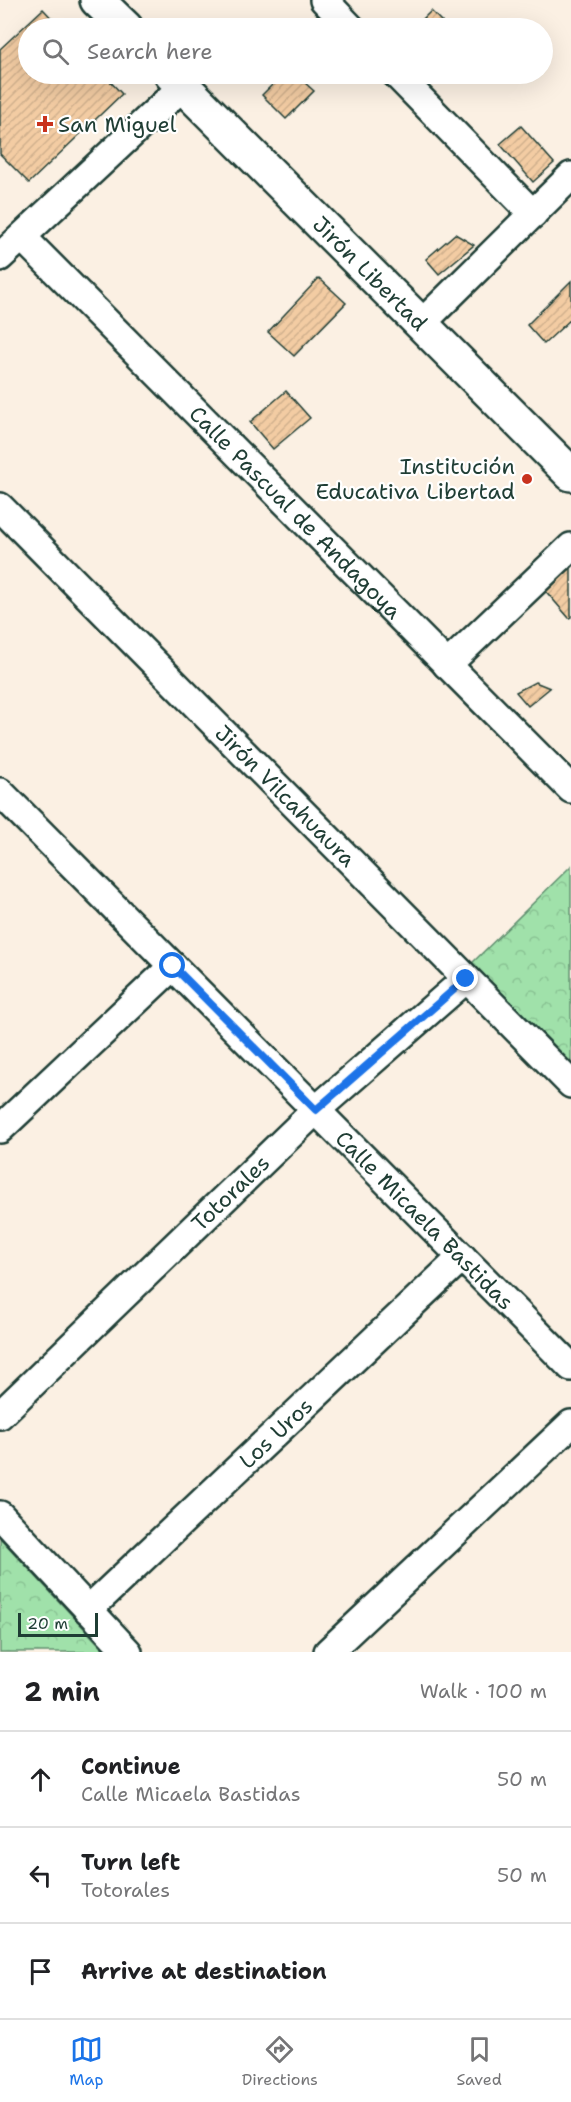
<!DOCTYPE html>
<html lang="en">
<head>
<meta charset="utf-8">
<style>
	:root { --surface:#fff; --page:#f2f2f2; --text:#202124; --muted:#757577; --line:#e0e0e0; --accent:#1a73e8 }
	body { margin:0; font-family:"Shantell Sans",sans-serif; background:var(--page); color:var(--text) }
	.scale { position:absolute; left:18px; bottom:15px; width:80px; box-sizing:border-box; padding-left:6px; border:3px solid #1f3d34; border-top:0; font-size:16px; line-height:21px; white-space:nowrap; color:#1f3d34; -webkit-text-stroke:4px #fff; paint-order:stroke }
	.stop { position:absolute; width:18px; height:18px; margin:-14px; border:4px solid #1a73e8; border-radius:50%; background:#fff }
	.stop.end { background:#1a73e8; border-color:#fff; box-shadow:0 2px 6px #0008 }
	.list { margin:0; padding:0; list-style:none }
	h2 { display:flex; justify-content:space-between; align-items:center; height:78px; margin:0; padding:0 24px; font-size:26px }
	h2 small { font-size:20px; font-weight:400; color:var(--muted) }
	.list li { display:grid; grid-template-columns:39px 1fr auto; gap:18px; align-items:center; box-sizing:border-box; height:96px; padding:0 24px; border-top:2px solid var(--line) }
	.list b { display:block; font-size:22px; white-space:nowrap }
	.list p { margin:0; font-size:20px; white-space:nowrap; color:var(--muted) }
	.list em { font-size:20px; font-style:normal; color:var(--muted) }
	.icon { flex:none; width:33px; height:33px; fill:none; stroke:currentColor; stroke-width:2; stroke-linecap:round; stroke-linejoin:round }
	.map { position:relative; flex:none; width:571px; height:1652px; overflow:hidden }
	.search { position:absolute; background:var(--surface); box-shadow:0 6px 24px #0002; left:18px; right:18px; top:18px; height:66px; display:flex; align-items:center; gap:15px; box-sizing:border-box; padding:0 21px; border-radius:33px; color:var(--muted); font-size:22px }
	.sheet { height:366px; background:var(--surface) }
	nav { display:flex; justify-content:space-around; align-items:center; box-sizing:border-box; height:84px; border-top:2px solid var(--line); background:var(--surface); font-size:16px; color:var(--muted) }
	nav a { display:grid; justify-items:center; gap:3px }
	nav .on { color:var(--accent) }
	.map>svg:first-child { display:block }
</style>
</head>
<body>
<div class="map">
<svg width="571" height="1652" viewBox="0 0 571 1652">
	<defs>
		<pattern id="forest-crowns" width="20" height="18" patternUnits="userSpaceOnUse" patternTransform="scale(1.5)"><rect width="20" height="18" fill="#a0e1aa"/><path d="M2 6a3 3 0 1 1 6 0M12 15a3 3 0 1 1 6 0" fill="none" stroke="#89c293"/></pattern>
		<pattern id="building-hatch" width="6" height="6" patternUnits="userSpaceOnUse" patternTransform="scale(1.5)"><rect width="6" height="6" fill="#f3cca3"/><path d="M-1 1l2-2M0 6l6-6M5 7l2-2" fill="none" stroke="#d0b08d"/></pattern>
	</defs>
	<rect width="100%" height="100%" fill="#fbf0e3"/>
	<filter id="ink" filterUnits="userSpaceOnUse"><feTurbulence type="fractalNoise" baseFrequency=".0167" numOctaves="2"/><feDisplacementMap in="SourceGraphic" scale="12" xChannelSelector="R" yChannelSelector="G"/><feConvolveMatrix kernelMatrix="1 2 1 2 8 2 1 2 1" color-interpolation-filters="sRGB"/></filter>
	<g filter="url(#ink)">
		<path fill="url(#forest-crowns)" stroke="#608f6f" stroke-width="1.5" d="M 571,866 L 571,1069 L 469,966 Z
			M 0,1538 L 106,1652 L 0,1652 Z"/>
		<path fill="url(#building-hatch)" stroke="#1f3d34" stroke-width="1.5" d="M 43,9 L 61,28 L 28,28 L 28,74 L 103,74 L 122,94 L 29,183 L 0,154 L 0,49 Z
			M 431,11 L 448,28 L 421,28 L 417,25 Z
			M 283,74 L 295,74 L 314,91 L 286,119 L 262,95 Z
			M 521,126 L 554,163 L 533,182 L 500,144 Z
			M 455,234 L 474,245 L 439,274 L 426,259 Z
			M 319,278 L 346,303 L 294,356 L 268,332 Z
			M 571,281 L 571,319 L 544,344 L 527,325 Z
			M 286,391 L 310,418 L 273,449 L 250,422 Z
			M 571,565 L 571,617 L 569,618 L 543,588 Z
			M 535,682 L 550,688 L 528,706 L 516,692 Z"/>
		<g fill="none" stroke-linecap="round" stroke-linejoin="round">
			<defs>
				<g id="street">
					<path d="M 324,0 L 351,28"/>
					<path d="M 396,74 L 533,214"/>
					<path id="s1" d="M 22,237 L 571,789"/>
					<path d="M 0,257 L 183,86"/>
					<path d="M 421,324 L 571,176"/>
					<path id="s2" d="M 0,507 L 571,1084"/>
					<path d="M 447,665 L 571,547"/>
					<path id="s3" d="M 0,792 L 571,1367"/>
					<path d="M 0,1129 L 173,966"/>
					<path id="s4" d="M 0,1415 L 316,1110 L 466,979"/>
					<path d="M 0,1515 L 128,1652"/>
					<path id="s5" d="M 88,1610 L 462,1257"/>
					<path d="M 328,1652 L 571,1424"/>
				</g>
				<g id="secondary">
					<path d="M 97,0 L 126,28"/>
					<path id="s6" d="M 171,74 L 571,474"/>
				</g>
			</defs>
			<use href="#street" stroke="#1f3d34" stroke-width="32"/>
			<use href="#secondary" stroke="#1f3d34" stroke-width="38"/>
			<use href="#street" stroke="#fff" stroke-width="27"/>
			<use href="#secondary" stroke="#fff" stroke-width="33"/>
		</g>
	</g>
	<g fill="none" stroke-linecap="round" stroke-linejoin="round" filter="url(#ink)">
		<path stroke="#1a73e8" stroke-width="8" d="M 173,966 L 316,1110 L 466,979"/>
	</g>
	<g fill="#c8321e" stroke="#fff" stroke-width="2">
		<path d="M42 115h6v6h6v6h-6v6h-6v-6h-6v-6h6z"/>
		<circle cx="527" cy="479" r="6"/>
	</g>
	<g text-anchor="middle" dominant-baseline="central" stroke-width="4.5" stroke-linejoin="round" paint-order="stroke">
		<g font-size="22" fill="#1f3d34" stroke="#fff" text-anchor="start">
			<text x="58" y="124">San Miguel</text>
			<text x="515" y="466" text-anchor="end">Institución<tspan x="515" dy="25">Educativa Libertad</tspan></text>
		</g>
		<g font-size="22" fill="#1f3d34" stroke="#fff">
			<text stroke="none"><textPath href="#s6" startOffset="282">Jirón Libertad</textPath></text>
			<text stroke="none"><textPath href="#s1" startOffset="388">Calle Pascual de Andagoya</textPath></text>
			<text stroke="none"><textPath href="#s2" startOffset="406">Jirón Vilcahuaura</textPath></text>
			<text stroke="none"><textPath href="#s4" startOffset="320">Totorales</textPath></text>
			<text stroke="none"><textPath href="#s3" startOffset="603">Calle Micaela Bastidas</textPath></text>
			<text stroke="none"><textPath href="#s5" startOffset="258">Los Uros</textPath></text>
		</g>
	</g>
</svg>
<div class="scale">20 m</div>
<div class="stop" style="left:173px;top:966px"></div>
<div class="stop end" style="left:466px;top:979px"></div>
<div class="search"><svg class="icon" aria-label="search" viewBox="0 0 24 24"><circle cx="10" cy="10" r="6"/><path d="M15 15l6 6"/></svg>Search here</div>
</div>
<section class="sheet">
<h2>2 min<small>Walk · 100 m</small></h2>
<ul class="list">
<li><svg class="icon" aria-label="ahead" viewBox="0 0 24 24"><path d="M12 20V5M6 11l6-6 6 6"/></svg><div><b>Continue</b><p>Calle Micaela Bastidas</p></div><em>50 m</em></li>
<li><svg class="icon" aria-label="left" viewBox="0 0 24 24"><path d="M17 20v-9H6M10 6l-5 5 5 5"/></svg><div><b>Turn left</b><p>Totorales</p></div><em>50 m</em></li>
<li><svg class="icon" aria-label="arrive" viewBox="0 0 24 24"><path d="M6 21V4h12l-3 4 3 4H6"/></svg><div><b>Arrive at destination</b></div></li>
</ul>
</section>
<nav>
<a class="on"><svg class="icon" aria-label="map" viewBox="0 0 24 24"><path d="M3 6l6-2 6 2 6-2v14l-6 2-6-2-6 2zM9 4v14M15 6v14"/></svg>Map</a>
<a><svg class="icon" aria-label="directions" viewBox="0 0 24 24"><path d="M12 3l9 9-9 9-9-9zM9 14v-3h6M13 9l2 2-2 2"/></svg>Directions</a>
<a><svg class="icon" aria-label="saved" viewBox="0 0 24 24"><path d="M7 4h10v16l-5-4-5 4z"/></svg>Saved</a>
</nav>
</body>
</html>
